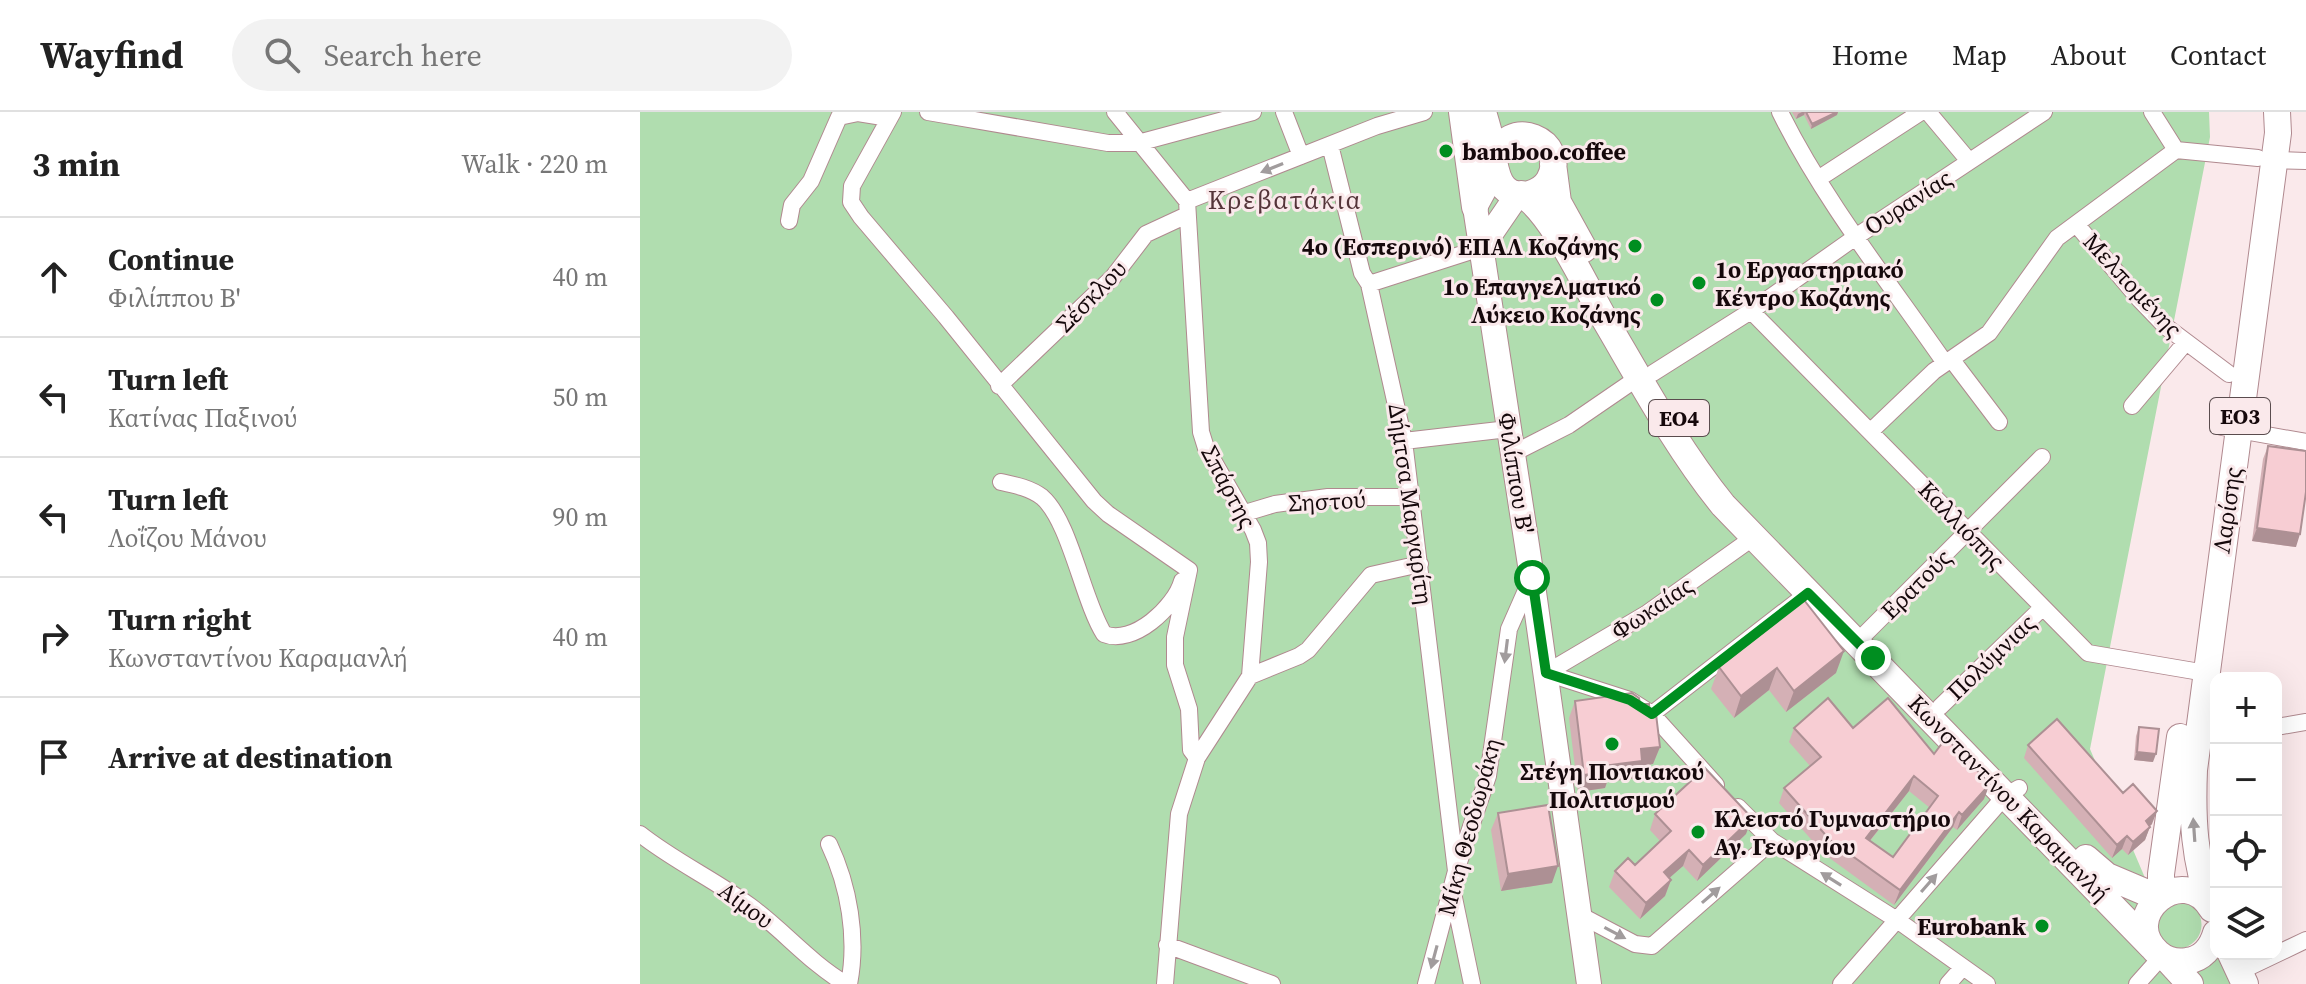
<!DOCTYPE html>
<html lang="en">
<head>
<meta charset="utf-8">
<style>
	:root { --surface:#fff; --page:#f2f2f2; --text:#222; --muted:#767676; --line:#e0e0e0 }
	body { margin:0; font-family:"Source Serif 4",serif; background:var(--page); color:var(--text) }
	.controls { position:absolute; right:24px; bottom:24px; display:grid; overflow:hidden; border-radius:16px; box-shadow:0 8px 32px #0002 }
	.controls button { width:72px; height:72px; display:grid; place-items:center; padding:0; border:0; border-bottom:2px solid var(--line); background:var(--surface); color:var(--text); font:40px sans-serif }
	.stop { position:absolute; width:24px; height:24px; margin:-18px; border:6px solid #008e20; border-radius:50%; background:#fff }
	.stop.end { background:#008e20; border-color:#fff; box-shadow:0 2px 8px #0008 }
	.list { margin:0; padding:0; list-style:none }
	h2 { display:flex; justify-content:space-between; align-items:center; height:104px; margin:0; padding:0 32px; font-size:34px }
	h2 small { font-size:26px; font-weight:400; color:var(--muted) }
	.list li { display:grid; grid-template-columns:52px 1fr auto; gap:24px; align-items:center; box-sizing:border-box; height:120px; padding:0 32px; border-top:2px solid var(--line) }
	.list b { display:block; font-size:30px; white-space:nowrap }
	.list p { margin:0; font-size:26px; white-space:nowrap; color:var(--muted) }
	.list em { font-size:26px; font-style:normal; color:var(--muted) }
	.icon { flex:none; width:44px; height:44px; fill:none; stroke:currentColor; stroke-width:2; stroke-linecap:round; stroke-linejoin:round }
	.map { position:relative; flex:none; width:1666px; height:872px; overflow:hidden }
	header { display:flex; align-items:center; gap:48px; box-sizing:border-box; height:112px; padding:0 40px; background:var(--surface); border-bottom:2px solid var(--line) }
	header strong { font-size:38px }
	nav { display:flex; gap:44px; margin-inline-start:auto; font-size:28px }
	.search { width:560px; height:72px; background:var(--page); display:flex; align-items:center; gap:20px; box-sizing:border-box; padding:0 28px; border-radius:44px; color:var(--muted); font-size:30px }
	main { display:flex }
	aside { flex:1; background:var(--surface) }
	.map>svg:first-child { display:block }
</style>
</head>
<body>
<header>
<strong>Wayfind</strong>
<div class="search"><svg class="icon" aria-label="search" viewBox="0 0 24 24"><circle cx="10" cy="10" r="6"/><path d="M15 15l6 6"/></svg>Search here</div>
<nav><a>Home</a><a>Map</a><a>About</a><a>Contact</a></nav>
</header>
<main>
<aside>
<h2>3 min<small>Walk · 220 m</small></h2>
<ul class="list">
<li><svg class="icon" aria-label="ahead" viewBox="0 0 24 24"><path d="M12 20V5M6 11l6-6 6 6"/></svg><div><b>Continue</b><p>Φιλίππου Β'</p></div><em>40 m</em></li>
<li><svg class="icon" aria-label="left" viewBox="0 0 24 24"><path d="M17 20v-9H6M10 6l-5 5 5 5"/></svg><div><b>Turn left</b><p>Κατίνας Παξινού</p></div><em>50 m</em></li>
<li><svg class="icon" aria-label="left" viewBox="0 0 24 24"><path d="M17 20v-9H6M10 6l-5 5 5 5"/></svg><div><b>Turn left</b><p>Λοΐζου Μάνου</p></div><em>90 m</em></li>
<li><svg class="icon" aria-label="right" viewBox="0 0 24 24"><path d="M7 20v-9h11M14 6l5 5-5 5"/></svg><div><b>Turn right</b><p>Κωνσταντίνου Καραμανλή</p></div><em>40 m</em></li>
<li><svg class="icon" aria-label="arrive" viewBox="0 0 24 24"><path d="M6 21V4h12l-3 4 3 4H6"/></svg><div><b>Arrive at destination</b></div></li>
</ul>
</aside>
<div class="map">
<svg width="1666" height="872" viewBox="0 0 1666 872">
	<rect width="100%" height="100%" fill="#fae9eb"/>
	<path fill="#b0ddaf" d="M 0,0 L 1569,0 L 1570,25 L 1450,637 L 1520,801 C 1525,798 1532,793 1538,792 C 1565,786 1573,831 1539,837 L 1551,872 L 0,872 Z
		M 1577,842 L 1591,872 L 1564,872 L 1552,859 Z"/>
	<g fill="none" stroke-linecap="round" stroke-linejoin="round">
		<defs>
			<path id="street" d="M 253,0 L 212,74 L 211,90 L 221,105 L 306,205 L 454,389 L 468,402 L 549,458 L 535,525 L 535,553 L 549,597 L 551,638 L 557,646
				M 288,0 L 468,31 L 498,31 L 613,0
				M 475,0 L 547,89
				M 644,0 L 661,44
				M 1140,0 C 1184,89 1249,170 1305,251
				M 1288,0 L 1329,49
				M 1512,0 L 1536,38
				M 690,33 L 722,161 L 729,172 L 764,329 L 816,759
				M 1536,38 L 1618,46
				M 1634,48 L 1666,49
				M 1178,67 L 1281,0
				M 547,89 L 737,14 L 784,0
				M 149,109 L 152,93 L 171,69 L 199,5 L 218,1 L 249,6
				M 1436,112 L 1500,188 L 1525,214 L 1589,262
				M 729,172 L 841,136
				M 1111,199 L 1448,541 L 1566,561
				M 1312,248 L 1359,310
				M 1013,261 L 1111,199 L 1217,124 L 1404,0
				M 359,274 L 473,165 L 506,122 L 547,103
				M 1492,294 L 1546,230
				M 1582,315 L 1666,330
				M 1231,319 L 1294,259 L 1349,221 L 1417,126 L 1536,38
				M 764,329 L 868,317
				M 872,342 L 929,313 L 999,265
				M 361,370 C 375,373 390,376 402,385 C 430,409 443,489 464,522 C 493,534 535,495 542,469
				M 605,401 L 635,392 L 688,385 L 771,385
				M 1217,530 L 1402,345
				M 906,561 L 990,588 L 1012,602 L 1076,673
				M 906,561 L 1006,502 L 1114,425
				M 610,564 L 659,544 L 668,538 L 731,463 L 780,452
				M 1300,595 L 1402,496
				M 1012,602 L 1168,481
				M 1636,615 L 1666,610
				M 1098,695 L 1132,729 L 1257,808 L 1347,872
				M 0,722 C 34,749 75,768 110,794 C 143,818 170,851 206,872
				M 189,732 C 209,774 218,826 209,872
				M 813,781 L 832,872
				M 938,802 L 995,832 L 1012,834 L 1132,729
				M 527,833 L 632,872
				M 1599,860 L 1666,828
				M 525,872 L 539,702 L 557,646 L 610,564 L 619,450 L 618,431 L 613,418 L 566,336 L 561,320 L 547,89
				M 786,872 L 816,759 L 848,664 L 869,517 L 891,467
				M 1201,872 L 1365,684 L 1379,676
				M 1308,872 L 1323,855
				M 1497,872 L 1522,844"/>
			<path id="secondary" d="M 854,60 L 835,95 L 892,466 L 949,872
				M 841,136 L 878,82"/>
			<path id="primary" d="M 822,0 L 835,95
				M 843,0 C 846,10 849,20 851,30 C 855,53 855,88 889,82 C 897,80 905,75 909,68 C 931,29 865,0 854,50
				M 913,52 L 918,90 L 944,137
				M 881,82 C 911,98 947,177 965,208 C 1002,271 1037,336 1083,393 L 1512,835
				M 1446,746 L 1467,764 L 1519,786
				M 1521,784 L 1521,762 L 1540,625
				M 1571,794 C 1554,749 1552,706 1554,658 L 1638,21 L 1637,0
				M 1572,797 C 1543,748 1477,805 1518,841 C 1526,848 1536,851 1547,849 C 1562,847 1572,835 1576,821
				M 1591,842 L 1605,872
				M 1527,847 L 1550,872"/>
		</defs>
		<use href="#street" stroke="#b0898f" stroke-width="18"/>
		<use href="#secondary" stroke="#b0898f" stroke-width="26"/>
		<use href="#primary" stroke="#b0898f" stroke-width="28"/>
		<use href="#street" stroke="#fff" stroke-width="16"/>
		<use href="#secondary" stroke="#fff" stroke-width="24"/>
		<use href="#primary" stroke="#fff" stroke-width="26"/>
	</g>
	<path fill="#d4b0b5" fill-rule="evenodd" d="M 1152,0 L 1198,0 L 1197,3 L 1171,17 L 1164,3 L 1156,7 Z
		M 1628,334 L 1656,435 L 1612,429 L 1623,347 Z
		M 1164,488 L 1196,561 L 1146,600 L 1129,578 L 1094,606 L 1071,577 L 1079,555 Z
		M 935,589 L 1000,592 L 1010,603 L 1020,635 L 1013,652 L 1000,654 L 996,666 L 967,670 L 965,676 L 938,680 L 929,606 Z
		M 1499,615 L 1513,650 L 1494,648 L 1496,624 Z
		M 1154,616 L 1213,616 L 1294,642 L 1344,687 L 1317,718 L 1313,715 L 1254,793 L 1184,742 L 1139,691 L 1144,676 L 1170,654 L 1149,630 ZM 1269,679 L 1290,696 L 1253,745 L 1230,729 Z
		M 1388,633 L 1483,681 L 1512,712 L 1510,714 L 1505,728 L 1488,743 L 1482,737 L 1472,746 L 1384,646 Z
		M 858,701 L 912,771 L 861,779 L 851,718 Z
		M 1015,702 L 1106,722 L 1057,769 L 1043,754 L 1029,766 L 1031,768 L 1025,784 L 1000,807 L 969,775 L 975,759 L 995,753 L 1020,729 L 1010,718 Z"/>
	<path fill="#ad9094" d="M 1162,0 L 1165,0 L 1164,3 L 1156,7 L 1158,2 Z
		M 1197,0 L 1198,0 L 1197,3 L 1171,17 L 1172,12 Z
		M 1617,416 L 1660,422 L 1656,435 L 1612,429 Z
		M 1204,539 L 1196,561 L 1146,600 L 1154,579 Z
		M 1137,556 L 1129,578 L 1094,606 L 1101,584 Z
		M 1020,635 L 1013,652 L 1000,654 L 996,666 L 967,670 L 965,676 L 938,680 L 944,663 L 970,653 L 1001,637 Z
		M 1497,640 L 1516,642 L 1513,650 L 1494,648 Z
		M 1274,664 L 1269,679 L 1220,741 L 1226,726 Z
		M 1350,672 L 1344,687 L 1317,718 L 1322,703 Z
		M 1517,699 L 1512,712 L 1501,722 L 1506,709 Z
		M 1319,700 L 1313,715 L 1254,793 L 1260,778 Z
		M 1112,706 L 1106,722 L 1057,769 L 1063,753 Z
		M 1510,715 L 1505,728 L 1488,743 L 1493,730 Z
		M 1487,724 L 1482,737 L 1472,746 L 1477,733 Z
		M 1049,738 L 1043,754 L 1018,776 L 1024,760 Z
		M 918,754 L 912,771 L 861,779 L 868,762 Z
		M 1031,768 L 1025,784 L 1000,807 L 1006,791 Z"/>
	<path fill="#f7cdd3" stroke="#ad9094" stroke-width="2" fill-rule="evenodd" d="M 1166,0 L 1197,0 L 1172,12 Z
		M 1628,334 L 1666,339 L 1666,380 L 1660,422 L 1617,416 Z
		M 1164,488 L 1204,539 L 1154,579 L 1137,556 L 1101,584 L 1079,555 Z
		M 992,581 L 999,586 L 1000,592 L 1009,592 L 1010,603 L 1016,602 L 1020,635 L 1001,637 L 1002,649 L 970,653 L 971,659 L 944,663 L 935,589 Z
		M 1188,586 L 1213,616 L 1248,586 L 1294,642 L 1306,626 L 1350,672 L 1322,703 L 1319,700 L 1260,778 L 1190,728 L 1144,676 L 1181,645 L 1154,616 ZM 1274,664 L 1298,684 L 1253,745 L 1226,726 Z
		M 1417,607 L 1483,681 L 1493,672 L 1517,699 L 1506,709 L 1510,715 L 1493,730 L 1487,724 L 1477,733 L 1388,633 Z
		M 1499,615 L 1519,617 L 1516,642 L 1497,640 Z
		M 1065,656 L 1112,706 L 1063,753 L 1049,738 L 1024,760 L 1031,768 L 1006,791 L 975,759 L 988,746 L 995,753 L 1031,719 L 1015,702 Z
		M 908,693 L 918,754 L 868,762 L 858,701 Z"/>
	<defs><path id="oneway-solid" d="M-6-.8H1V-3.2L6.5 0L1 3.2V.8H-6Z" transform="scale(2)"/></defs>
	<g fill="#a19c9d">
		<use href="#oneway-solid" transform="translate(632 56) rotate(158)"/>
		<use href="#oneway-solid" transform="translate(866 539) rotate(97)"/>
		<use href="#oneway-solid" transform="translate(1554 718) rotate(-94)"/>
		<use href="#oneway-solid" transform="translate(1191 767) rotate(-148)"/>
		<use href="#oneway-solid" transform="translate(1289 771) rotate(-49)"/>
		<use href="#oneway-solid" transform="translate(1071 783) rotate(-41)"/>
		<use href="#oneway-solid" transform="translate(975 821) rotate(28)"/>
		<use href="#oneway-solid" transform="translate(794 845) rotate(105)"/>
	</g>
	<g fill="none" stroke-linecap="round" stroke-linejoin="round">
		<path stroke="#008e20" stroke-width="10" d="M 892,466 L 906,561 L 990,588 L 1012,602 L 1168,481 L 1233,546"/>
	</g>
	<g fill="#008e20" stroke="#fae9eb" stroke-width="3">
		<circle cx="806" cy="39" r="8"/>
		<circle cx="995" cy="134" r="8"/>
		<circle cx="1059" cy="171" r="8"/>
		<circle cx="1017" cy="188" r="8"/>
		<circle cx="972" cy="632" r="8"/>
		<circle cx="1058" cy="720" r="8"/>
		<circle cx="1402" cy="814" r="8"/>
	</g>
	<g text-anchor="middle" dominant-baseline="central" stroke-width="6" stroke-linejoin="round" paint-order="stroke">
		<g fill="#fae9eb" stroke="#5a4c4e" stroke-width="2">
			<rect x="1570" y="286" width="60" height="36" rx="6"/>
			<rect x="1009" y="288" width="60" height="36" rx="6"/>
		</g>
		<g font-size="22" font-weight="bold" fill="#15080b">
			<text x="1600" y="304">ΕΟ3</text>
			<text x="1039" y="306">ΕΟ4</text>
		</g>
		<g font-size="24" font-weight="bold" fill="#15080b" stroke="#fae9eb" text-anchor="start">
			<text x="822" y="39">bamboo.coffee</text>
			<text x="979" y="134" text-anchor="end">4ο (Εσπερινό) ΕΠΑΛ Κοζάνης</text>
			<text x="1075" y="157">1ο Εργαστηριακό<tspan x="1075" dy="28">Κέντρο Κοζάνης</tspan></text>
			<text x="1001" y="174" text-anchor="end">1ο Επαγγελματικό<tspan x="1001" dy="28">Λύκειο Κοζάνης</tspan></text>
			<text x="972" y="659" text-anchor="middle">Στέγη Ποντιακού<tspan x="972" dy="28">Πολιτισμού</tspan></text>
			<text x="1074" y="706">Κλειστό Γυμναστήριο<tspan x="1074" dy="28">Αγ. Γεωργίου</tspan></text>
			<text x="1386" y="814" text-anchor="end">Eurobank</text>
		</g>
		<g font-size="24" fill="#15080b" stroke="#fae9eb">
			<text transform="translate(1268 90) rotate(-33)">Ουρανίας</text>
			<text transform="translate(1493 173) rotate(47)">Μελπομένης</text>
			<text transform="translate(451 184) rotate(-46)">Σέσκλου</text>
			<text transform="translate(876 361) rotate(81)">Φιλίππου Β'</text>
			<text transform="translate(589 375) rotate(62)">Σπάρτης</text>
			<text transform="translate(687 389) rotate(-3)">Σηστού</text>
			<text transform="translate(771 392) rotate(82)">Δήμτσα Μαργαρίτη</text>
			<text transform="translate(1587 398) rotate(-82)">Λαρίσης</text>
			<text transform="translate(1322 413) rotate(46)">Καλλιόπης</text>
			<text transform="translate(1276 472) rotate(-45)">Ερατούς</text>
			<text transform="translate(1012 496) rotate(-34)">Φωκαίας</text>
			<text transform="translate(1351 545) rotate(-44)">Πολύμνιας</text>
			<text transform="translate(1369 686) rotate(46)">Κωνσταντίνου Καραμανλή</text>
			<text transform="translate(829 715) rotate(-75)">Μίκη Θεοδωράκη</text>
			<text transform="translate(106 793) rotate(36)">Αίμου</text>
		</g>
		<g font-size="26" letter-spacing="2" fill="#543439" stroke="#fae9eb">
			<text x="645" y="88">Κρεβατάκια</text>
		</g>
	</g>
</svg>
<div class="controls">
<button>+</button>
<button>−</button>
<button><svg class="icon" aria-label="locate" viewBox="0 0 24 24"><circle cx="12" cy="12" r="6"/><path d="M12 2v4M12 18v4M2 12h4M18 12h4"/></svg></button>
<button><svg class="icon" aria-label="layers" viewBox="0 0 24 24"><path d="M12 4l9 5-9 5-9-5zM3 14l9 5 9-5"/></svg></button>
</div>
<div class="stop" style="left:892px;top:466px"></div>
<div class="stop end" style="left:1233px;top:546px"></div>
</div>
</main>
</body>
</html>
